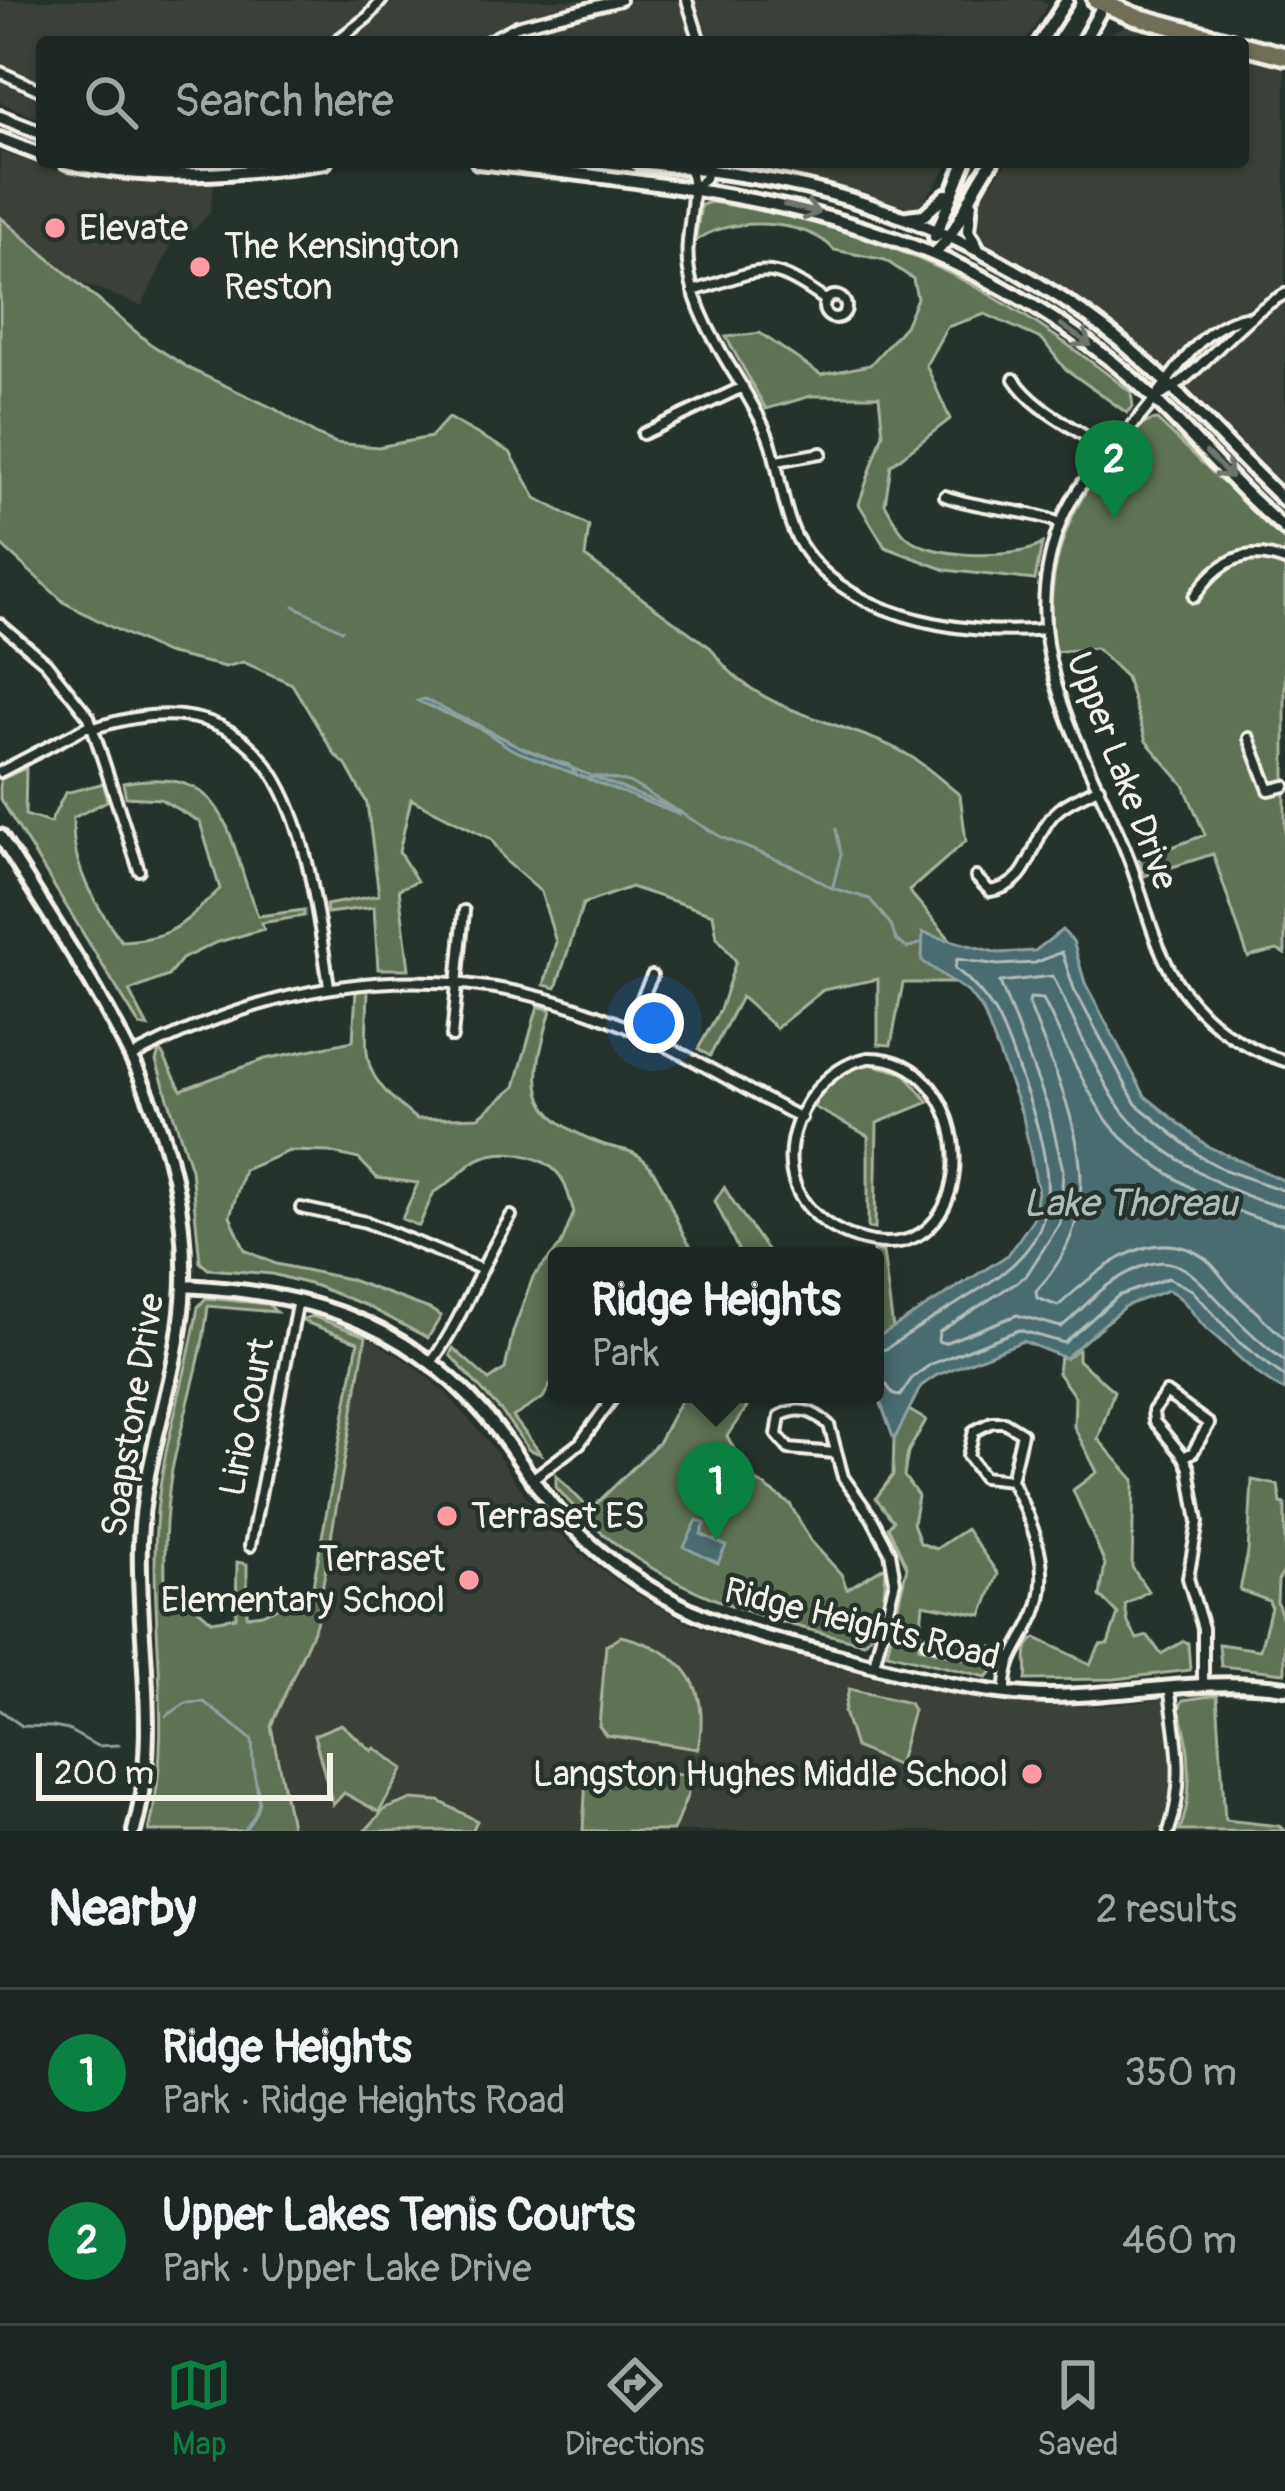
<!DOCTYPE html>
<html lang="en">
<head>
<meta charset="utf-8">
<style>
	:root { --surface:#1c2622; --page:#29322f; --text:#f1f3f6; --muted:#a0a5a5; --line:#3a4340; --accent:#0b8043 }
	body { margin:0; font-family:Pangolin,sans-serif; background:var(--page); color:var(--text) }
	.scale { position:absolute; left:36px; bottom:30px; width:297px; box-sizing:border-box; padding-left:12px; border:6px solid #f4f1e8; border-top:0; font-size:33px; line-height:42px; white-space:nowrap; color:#f4f1e8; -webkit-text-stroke:9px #26332d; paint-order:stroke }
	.you { position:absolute; left:654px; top:1023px; width:42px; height:42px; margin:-30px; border:9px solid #fff; border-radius:50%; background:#1a73e8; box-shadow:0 0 0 18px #1a73e833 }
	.badge { display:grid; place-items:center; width:78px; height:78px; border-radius:50%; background:var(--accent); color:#fff; font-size:39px; font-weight:700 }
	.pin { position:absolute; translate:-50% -99px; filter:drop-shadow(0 3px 6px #0008) }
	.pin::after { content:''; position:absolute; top:63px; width:42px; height:36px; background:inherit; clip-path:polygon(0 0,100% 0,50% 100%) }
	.popup { position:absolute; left:548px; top:1247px; width:336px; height:156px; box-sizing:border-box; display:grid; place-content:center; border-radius:12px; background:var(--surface); filter:drop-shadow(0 3px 9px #0005); font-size:39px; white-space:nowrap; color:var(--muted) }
	.popup b { font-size:45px; color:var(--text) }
	.popup::after { content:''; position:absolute; left:50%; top:100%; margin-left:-24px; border:24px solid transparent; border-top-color:var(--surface) }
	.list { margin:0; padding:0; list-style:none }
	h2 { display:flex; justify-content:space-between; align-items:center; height:156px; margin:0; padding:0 48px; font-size:51px }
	h2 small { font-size:39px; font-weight:400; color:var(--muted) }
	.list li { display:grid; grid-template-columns:78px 1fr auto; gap:36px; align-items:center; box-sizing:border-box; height:168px; padding:0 48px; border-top:3px solid var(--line) }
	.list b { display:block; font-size:45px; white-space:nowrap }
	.list p { margin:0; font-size:39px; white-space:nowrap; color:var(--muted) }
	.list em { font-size:39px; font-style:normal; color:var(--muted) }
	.icon { flex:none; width:66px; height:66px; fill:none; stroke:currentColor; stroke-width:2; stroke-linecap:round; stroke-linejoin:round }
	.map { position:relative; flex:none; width:1285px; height:1831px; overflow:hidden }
	.search { position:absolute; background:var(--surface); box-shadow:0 3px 9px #0004; left:36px; right:36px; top:36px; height:132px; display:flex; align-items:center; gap:30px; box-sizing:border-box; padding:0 42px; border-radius:12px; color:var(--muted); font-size:45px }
	.sheet { height:492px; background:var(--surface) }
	nav { display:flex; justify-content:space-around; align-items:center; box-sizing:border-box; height:168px; border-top:3px solid var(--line); background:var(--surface); font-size:33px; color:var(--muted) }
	nav a { display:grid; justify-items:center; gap:6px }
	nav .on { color:var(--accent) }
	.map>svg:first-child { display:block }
</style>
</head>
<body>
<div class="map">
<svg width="1285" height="1831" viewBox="0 0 1285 1831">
	<rect width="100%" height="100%" fill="#26332d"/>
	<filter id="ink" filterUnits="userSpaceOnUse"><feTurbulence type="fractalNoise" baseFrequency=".00833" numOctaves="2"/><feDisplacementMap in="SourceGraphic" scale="24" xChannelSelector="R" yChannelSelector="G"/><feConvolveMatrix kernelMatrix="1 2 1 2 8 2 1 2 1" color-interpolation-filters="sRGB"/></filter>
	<g filter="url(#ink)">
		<path fill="#3a4038" d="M 0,0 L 1042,0 L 1048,4 L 1025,42 L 42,42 L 42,120 L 0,102 Z
			M 1132,24 L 1210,42 L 1105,42 L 1114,31 Z
			M 1243,51 L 1285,63 L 1285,494 L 1134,346 L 1055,286 L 991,251 L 972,231 L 980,198 L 1007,162 L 1243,162 Z
			M 0,152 L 54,169 L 120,179 L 214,181 L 210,212 L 195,229 L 172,243 L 142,306 L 75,280 L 0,217 Z
			M 695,162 L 951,162 L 918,209 L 805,178 Z
			M 366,1336 L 414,1366 L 448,1395 L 487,1440 L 531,1503 L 580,1553 L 628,1589 L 689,1623 L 733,1640 L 906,1685 L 1004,1704 L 1102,1706 L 1212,1694 L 1223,1826 L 1218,1831 L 292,1831 L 271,1726 L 316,1624 Z"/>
		<path fill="#5f7255" stroke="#aab29e" stroke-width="3" d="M 711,202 C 886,228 993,284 1131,392 L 1133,407 L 1127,413 L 1064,368 L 1043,340 L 985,314 L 947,327 L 926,365 L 950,419 L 891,465 L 885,504 C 891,514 897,528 906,536 C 929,559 1017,560 1042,544 L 1035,580 L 946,570 L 885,547 L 859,504 L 883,433 L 879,396 L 811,396 L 766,409 L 726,337 L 760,333 L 821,375 L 870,365 L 905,326 L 917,298 L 913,279 L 885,260 L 834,250 C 809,219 725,215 695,242 L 701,205 Z
			M 0,217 L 149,343 L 190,369 L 275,409 L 317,435 L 336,443 L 378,447 L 431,437 L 448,418 L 510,452 L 536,498 L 589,526 L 585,557 L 711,648 C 754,716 843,718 908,755 C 926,765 943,782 960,795 L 966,841 L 909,891 L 954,944 L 923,934 L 942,973 L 954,983 L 903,983 L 891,1045 L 878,1044 L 878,979 L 823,990 L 776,1028 L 741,997 L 710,1056 L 698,1049 L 720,1010 L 736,961 L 717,937 L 713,914 L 631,887 L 583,904 L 556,988 L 544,985 L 556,942 L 541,892 L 507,862 L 491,839 L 411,799 L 399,852 L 417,881 L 399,889 L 409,969 L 378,969 L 374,907 L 327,913 L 326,905 L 379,895 L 367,803 L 346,765 L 335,755 L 292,684 L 243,662 L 225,667 L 166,653 L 109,626 L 65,603 L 0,544 Z
			M 1157,420 L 1285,541 L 1285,954 L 1277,950 L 1248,957 L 1213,854 L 1144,876 L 1139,859 L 1205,835 L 1184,785 L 1146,741 L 1126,677 L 1096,648 L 1054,652 C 1042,574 1067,504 1120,446 C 1131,435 1141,421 1157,420 Z
			M 26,768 L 25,815 L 50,823 L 65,793 L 104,783 L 107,801 L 73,818 C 71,868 94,902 121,941 C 175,939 183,923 220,889 L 200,822 L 160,799 L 126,797 L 123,783 C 235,763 225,839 258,916 L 304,910 L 304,916 L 261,923 L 264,929 L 215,943 L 182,959 L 168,976 L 129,991 L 148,1027 L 140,1026 L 0,798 L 0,780 Z
			M 368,990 C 366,1062 357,1071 416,1119 L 479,1117 L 515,1087 L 538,1006 L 551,1010 C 531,1082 523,1114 602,1144 C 618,1150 632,1148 645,1161 C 671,1188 672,1228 699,1256 L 557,1256 L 557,1373 L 543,1398 L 513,1417 L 541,1454 L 529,1450 L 501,1411 L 450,1355 L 453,1348 L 489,1380 L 505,1369 L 513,1332 L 533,1277 L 561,1245 L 574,1212 C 570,1201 567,1185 560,1176 C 542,1152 495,1146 472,1163 C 458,1174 450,1184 434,1192 L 419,1226 L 402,1219 L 418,1183 L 377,1178 L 359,1159 L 329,1152 L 289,1151 L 244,1170 L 230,1216 L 245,1250 L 276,1264 L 348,1279 L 430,1309 L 441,1316 L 428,1338 L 365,1305 L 316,1286 L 272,1274 L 208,1269 L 200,1262 L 191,1169 L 156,1061 L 160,1049 L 181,1090 L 265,1059 L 353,1041 L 356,991 Z
			M 871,1064 L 904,1073 L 929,1102 L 877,1123 L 875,1229 L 868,1228 L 868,1136 L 814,1107 C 827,1082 842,1068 871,1064 Z
			M 724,1187 C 738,1211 756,1233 771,1256 L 741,1256 L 715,1201 Z
			M 873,1251 L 883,1252 L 893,1329 L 875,1339 Z
			M 206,1298 L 268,1304 L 276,1312 L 208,1306 C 202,1362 183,1415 172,1470 C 166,1506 164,1544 165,1581 L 212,1621 L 236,1617 L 237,1562 L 247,1564 L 247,1616 L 262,1614 L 312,1591 L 358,1342 L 300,1320 L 312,1316 L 366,1336 L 316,1624 L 271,1726 L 292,1831 L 149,1831 C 174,1729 150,1629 156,1526 C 160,1452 186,1381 198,1307 Z
			M 1078,1348 L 1078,1360 L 1114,1391 L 1098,1439 L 1134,1480 L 1132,1567 L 1148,1591 L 1125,1605 L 1128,1623 L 1137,1639 L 1148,1636 L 1161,1654 L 1184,1641 L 1188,1643 L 1190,1670 L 1115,1679 L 1026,1680 C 1029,1664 1020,1647 1036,1638 L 1090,1664 L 1100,1645 L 1108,1644 L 1118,1614 L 1100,1596 L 1105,1564 L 1073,1490 L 1097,1472 L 1074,1427 L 1075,1397 L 1058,1373 L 1060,1356 L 1066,1358 Z
			M 684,1394 L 756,1394 L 727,1436 L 748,1475 L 790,1504 L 810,1540 L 841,1574 L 847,1589 L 886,1566 C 885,1590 883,1627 864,1643 C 746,1616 636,1583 556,1487 L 556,1475 L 590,1510 L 658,1443 Z
			M 907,1409 L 926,1420 L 908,1452 L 904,1476 L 918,1496 L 913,1523 L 920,1543 L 936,1549 L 966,1529 L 998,1574 L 982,1615 L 923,1604 L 919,1647 L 996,1667 L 987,1677 L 887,1653 L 907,1567 L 888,1527 L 893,1521 L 876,1498 L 893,1475 L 894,1440 Z
			M 1252,1480 L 1278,1485 L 1281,1503 L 1285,1504 L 1285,1570 L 1278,1581 L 1277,1602 L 1285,1625 L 1285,1673 L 1221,1666 L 1219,1644 L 1260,1650 L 1271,1607 L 1269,1601 L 1240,1590 L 1248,1552 Z
			M 621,1636 C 684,1651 711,1685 698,1749 L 606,1735 L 599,1726 L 606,1645 Z
			M 849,1689 L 909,1703 L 913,1710 L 898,1766 L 855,1747 L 844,1712 Z
			M 1217,1695 L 1225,1820 L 1279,1826 L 1285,1831 L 1179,1831 C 1194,1798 1191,1743 1179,1709 L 1183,1700 Z
			M 341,1724 L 372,1751 L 375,1748 L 404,1769 L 379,1812 L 344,1793 L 333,1805 L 314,1735 Z
			M 593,1769 L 688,1775 L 688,1794 L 673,1831 L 583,1831 L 586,1777 Z
			M 412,1799 L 439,1801 L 477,1821 L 472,1831 L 365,1831 L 385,1809 Z"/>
		<path fill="#4a6c70" stroke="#8ea1a0" stroke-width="3" d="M 424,699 L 522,748 L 681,812 L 680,815 L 513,750 L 481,729 L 418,701 Z
			M 1062,930 L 1073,941 L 1085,983 L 1145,1096 L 1207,1146 L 1285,1181 L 1285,1391 C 1255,1376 1234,1351 1209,1331 C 1193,1318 1188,1299 1168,1290 L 1125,1306 L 1065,1358 L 1023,1341 L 937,1375 L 921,1386 L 894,1440 L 875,1387 L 875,1339 L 1008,1255 L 1033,1219 L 1038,1192 L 1023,1117 L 983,1011 L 968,992 L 922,961 L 923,933 L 998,953 L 1035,951 Z
			M 697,1520 L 705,1524 L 701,1534 L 726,1546 L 718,1563 L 684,1547 Z"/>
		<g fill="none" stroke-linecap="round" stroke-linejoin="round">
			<path stroke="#b0bcb8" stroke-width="3" d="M 1285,1206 C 1242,1204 1144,1144 1120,1108 C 1094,1068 1073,1019 1053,976 L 1000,982 L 1049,1110 L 1063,1170 L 1060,1223 L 1026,1276 L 939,1332 L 938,1341 L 944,1343 L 1017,1315 L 1061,1327 C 1079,1314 1092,1295 1111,1283 C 1168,1246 1183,1262 1222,1304 C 1241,1324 1262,1345 1285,1361
				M 1285,1224 C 1237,1222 1138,1161 1109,1123 C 1087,1094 1060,1033 1043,999 L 1030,998 L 1029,1004 C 1066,1103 1121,1200 1036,1291 L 1037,1298 L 1058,1306 C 1095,1273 1153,1219 1206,1259 C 1218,1269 1225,1283 1237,1294 C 1253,1308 1268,1324 1285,1339
				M 875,1351 L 886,1349 C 1013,1261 1089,1261 1023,1083 C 1004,1031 1000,1005 955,968 L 957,959 L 998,965 L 1035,963 L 1062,952 L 1074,989 L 1136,1104 L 1201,1157 L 1225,1170 L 1285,1191
				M 875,1381 L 885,1383 L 894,1395 L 900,1396 L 912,1378 L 931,1364 L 1019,1330 L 1064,1343 L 1118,1296 L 1168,1278 L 1192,1290 L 1240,1343 L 1285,1377"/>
			<path stroke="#8ea1a0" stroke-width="3" d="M 294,606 L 342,630
				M 467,719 L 507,740
				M 525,749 L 544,756
				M 552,760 L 569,765 L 577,775 L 587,779 L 596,776 L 629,782 L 721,837 L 799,869 L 832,888 L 870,899 L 891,925 L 896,940 L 907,948 L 920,944
				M 833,886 L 841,854 L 836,829
				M 0,1710 L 22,1726 L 53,1727 L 68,1730 L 97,1746 L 119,1745
				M 166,1716 L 186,1703 L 204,1702 L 252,1740 C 253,1747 252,1754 253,1761 C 254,1796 270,1796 244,1831"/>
			<defs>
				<path id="street" d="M 687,0 L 700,42
					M 335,42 L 368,17 L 382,0
					M 486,42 L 517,26 L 620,0
					M 0,72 L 42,91
					M 691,162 C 690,172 692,180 693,189 C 693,217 684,243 689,271 C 698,329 740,375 764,427 C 780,460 779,498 794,532 C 832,615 962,638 1044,629
					M 694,189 L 705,178 L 709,162
					M 693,291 C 761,271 764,256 825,300
					M824 307a11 11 0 1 1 22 0a11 11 0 1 1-22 0Z
					M 1245,317 C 1203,325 1176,370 1153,401 C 1105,464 1064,481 1048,568 C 1028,671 1091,762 1127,854 C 1145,899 1153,950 1182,989 C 1208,1025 1243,1048 1285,1061
					M 1014,379 C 1036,412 1075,426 1106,451
					M 1155,399 C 1202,375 1233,321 1285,294
					M 643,434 L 743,387
					M 777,461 L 821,453
					M 945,496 C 983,510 1022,508 1060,523
					M 1194,597 C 1217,563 1244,545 1285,561
					M 0,624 L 46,663 L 89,717 L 139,870
					M 94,728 C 291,665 307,847 329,986
					M 1249,738 L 1269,790 L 1285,786
					M 0,772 L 92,724
					M 976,877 L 990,891 C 1035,885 1029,838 1056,812 C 1067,801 1085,795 1099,787
					M 628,1028 L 652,976
					M 452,1037 L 464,911
					M 133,1056 C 294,973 459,953 629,1028 C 688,1054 743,1089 801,1118
					M 868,1058 C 979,1056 986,1259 873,1242 C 852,1238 832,1230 816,1215 C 761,1167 803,1071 868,1058 Z
					M 301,1208 L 366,1222 L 481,1269
					M 431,1363 C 464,1317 481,1264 511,1216
					M 992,1422 L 1004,1422 L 1022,1433 L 1011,1480 L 983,1477 L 968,1456 L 974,1431 Z
					M 835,1453 L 789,1449 L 777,1435 L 780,1416 C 799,1406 813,1410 829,1425 L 843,1477 L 872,1518 L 890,1552 L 895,1581 L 874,1665
					M 1184,1457 L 1193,1452 L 1209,1424 L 1166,1393 L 1153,1411 L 1154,1421 L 1184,1457 L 1189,1468 L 1198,1522 L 1188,1578 L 1203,1628 L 1203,1684
					M 532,1479 L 580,1443 L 616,1394
					M 250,1546 L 298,1300
					M 927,1642 L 1010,1657
					M 1006,1692 C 1005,1662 1018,1649 1031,1623 C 1057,1575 1033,1524 1011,1480
					M 1169,1831 C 1186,1782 1177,1737 1169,1687"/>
				<path id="secondary" d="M 1040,42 L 1067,0
					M 1083,42 L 1106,0
					M 0,117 L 42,133
					M 0,139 L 42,155
					M 66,162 C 154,182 237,175 325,162
					M 478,162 C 720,191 915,204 1114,363 C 1176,413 1224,478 1285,529
					M 640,162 C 689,168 737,173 785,183 C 901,206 1021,263 1114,336 C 1177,386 1227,447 1285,501
					M 971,202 L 968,231 L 979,251
					M 907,217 L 924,215 L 946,195
					M 935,237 L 965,162
					M 935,253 C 961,229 969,191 992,162
					M 0,836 C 89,982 197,1119 183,1300 C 177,1382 143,1459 140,1541 C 137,1640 161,1734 134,1831
					M 184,1286 C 302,1292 402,1319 483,1412 C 505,1437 522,1466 542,1492 C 586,1548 641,1589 706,1617 C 750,1636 799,1646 845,1658 C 912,1676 980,1695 1050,1696 C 1128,1696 1207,1676 1285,1688"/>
				<path id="highway" d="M 1096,0 L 1134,16 L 1231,42
					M 1243,45 L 1285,56"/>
			</defs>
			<use href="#street" stroke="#f4f1e8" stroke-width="16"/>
			<use href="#secondary" stroke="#f4f1e8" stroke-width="20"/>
			<use href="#highway" stroke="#f4f1e8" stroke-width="24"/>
			<use href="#street" stroke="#26332d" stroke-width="8"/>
			<use href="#secondary" stroke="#26332d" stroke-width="10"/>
			<use href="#highway" stroke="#716e59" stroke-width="15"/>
		</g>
		<defs><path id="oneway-shaft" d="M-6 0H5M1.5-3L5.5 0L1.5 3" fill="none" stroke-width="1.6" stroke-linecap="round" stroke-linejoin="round" transform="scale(3)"/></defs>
		<g stroke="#6e766e">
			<use href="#oneway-shaft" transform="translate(802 209) rotate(13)"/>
			<use href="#oneway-shaft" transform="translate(1076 335) rotate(35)"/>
			<use href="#oneway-shaft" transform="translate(1219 465) rotate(45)"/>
		</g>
	</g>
	<g fill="#ff9aa2" stroke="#26332d" stroke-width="4.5">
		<circle cx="55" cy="228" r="12"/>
		<circle cx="200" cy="267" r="12"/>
		<circle cx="447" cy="1516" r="12"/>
		<circle cx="469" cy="1580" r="12"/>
		<circle cx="1032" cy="1774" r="12"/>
	</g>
	<g text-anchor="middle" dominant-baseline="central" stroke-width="9" stroke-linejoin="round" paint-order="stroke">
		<g font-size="36" fill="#f4f1e8" stroke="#26332d" text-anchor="start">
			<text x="79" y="228">Elevate</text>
			<text x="224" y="246">The Kensington<tspan x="224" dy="41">Reston</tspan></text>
			<text x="471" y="1516">Terraset ES</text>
			<text x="445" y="1559" text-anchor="end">Terraset<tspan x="445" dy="41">Elementary School</tspan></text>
			<text x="1008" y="1774" text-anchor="end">Langston Hughes Middle School</text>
		</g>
		<g font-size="36" fill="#f4f1e8" stroke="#26332d">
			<text transform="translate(1122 771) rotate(69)">Upper Lake Drive</text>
			<text transform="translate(133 1415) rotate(-81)">Soapstone Drive</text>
			<text transform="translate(247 1417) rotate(-79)">Lirio Court</text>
			<text transform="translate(862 1624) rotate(14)">Ridge Heights Road</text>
		</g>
		<g font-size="39" font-style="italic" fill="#b0bcb8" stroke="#26332d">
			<text x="1130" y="1203">Lake Thoreau</text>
		</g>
	</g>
</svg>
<div class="scale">200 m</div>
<div class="you"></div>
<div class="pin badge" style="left:716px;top:1541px">1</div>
<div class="popup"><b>Ridge Heights</b>Park</div>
<div class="pin badge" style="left:1114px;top:519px">2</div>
<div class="search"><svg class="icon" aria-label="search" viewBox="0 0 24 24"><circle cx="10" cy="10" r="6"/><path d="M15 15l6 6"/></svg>Search here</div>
</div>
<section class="sheet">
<h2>Nearby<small>2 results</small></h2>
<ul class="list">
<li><span class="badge">1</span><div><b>Ridge Heights</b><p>Park · Ridge Heights Road</p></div><em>350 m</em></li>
<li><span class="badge">2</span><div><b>Upper Lakes Tenis Courts</b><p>Park · Upper Lake Drive</p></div><em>460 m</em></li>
</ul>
</section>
<nav>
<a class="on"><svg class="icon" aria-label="map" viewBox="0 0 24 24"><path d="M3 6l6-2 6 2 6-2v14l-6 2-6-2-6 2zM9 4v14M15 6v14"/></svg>Map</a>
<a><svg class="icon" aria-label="directions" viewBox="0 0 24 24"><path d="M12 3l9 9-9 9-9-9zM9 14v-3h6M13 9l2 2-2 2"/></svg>Directions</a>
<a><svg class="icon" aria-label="saved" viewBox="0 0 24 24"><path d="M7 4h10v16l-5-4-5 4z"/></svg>Saved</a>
</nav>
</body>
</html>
